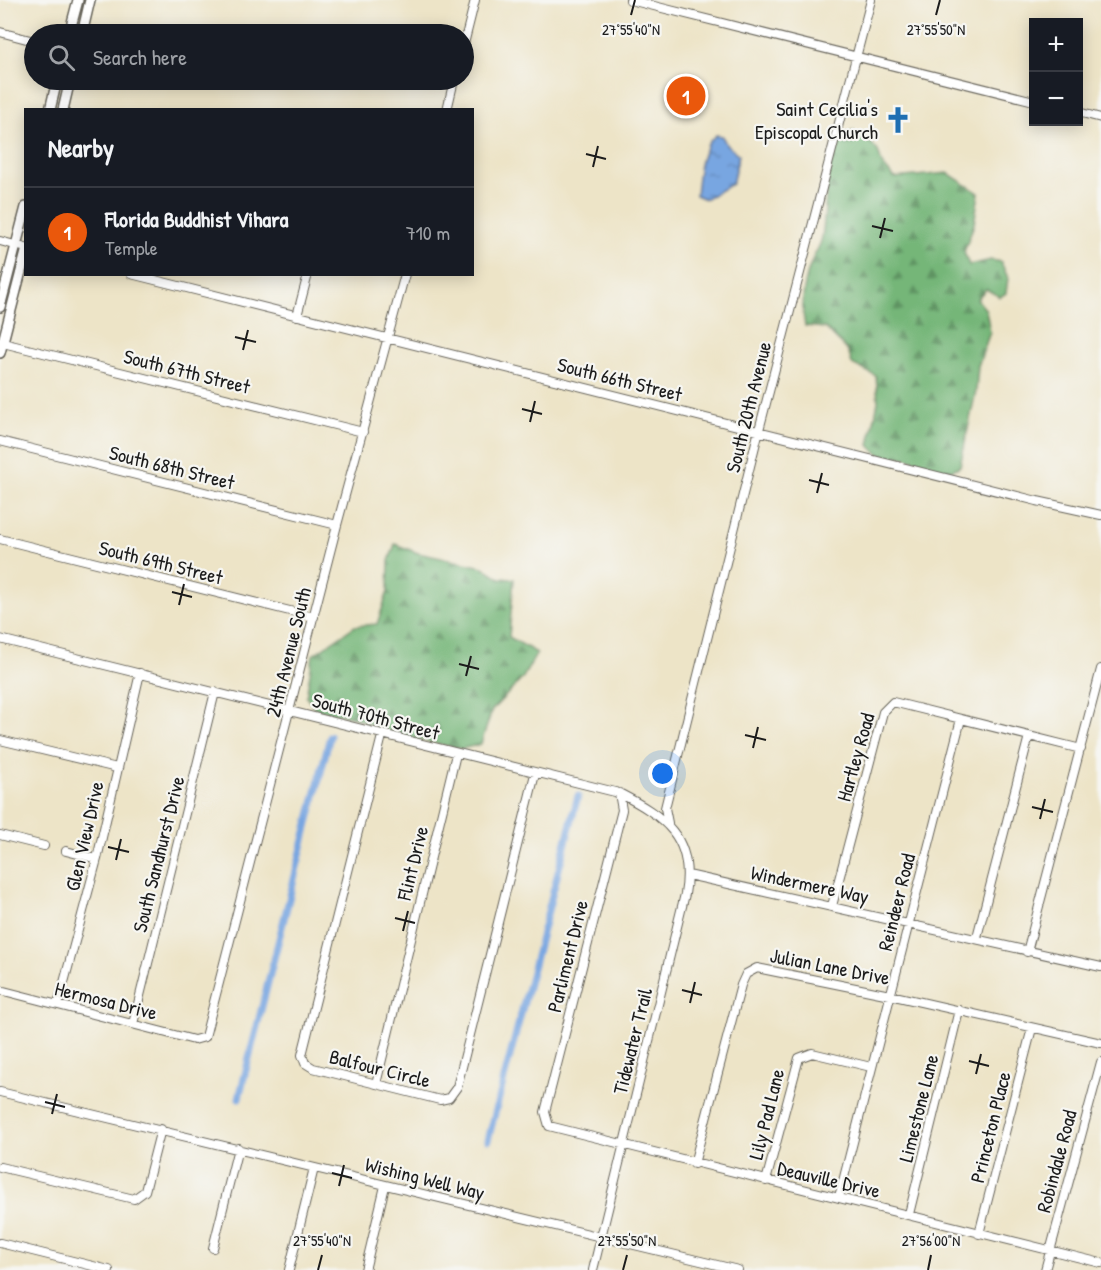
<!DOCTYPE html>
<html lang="en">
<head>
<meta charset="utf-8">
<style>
	:root { --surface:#171b24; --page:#242831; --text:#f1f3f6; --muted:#9ea1a6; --line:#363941; --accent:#ea580c }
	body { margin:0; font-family:"Patrick Hand",sans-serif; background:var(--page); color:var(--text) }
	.controls { position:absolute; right:18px; top:18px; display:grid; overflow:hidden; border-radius:0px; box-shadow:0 3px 15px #0003 }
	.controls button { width:54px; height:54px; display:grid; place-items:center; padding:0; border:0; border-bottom:2px solid var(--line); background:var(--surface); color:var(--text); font:30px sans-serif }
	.you { position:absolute; left:663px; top:774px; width:21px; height:21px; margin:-15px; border:4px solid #fff; border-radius:50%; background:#1a73e8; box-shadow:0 0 0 9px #1a73e833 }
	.badge { display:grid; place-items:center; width:39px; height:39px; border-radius:50%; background:var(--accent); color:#fff; font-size:20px; font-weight:700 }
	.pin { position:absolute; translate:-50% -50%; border:3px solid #fff; box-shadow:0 2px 6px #0006 }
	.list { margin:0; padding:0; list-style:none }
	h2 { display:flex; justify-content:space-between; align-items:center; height:78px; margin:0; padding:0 24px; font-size:26px }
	h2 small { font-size:20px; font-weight:400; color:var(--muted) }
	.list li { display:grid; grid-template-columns:39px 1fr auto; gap:18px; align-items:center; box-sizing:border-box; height:90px; padding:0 24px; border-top:2px solid var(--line) }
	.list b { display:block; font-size:22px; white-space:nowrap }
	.list p { margin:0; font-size:20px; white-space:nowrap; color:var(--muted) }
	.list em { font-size:20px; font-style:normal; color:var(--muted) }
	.icon { flex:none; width:33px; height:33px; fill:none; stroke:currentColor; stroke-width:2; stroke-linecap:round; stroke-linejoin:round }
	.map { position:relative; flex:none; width:1101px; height:1270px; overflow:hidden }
	.search { position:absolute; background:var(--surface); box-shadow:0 3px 15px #0003; left:24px; top:24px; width:450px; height:66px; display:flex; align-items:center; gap:15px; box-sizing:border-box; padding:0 21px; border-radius:33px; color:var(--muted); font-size:22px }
	.panel { position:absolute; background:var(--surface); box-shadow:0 3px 15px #0003; left:24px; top:108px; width:450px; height:168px; border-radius:0px }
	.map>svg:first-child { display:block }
</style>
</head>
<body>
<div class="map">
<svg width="1101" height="1270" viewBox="0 0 1101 1270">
	<defs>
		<pattern id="forest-firs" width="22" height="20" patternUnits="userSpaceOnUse" patternTransform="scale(1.5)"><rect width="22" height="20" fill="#74b678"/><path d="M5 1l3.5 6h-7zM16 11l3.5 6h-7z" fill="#5e9362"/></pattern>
		<pattern id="water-ripples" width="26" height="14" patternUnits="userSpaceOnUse" patternTransform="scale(1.5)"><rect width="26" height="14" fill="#78a6e1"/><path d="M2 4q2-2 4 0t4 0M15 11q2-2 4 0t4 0" fill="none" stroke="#6286b6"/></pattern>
	</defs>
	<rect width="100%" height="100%" fill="#f6f6f2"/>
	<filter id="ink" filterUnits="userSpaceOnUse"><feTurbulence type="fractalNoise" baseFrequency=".0167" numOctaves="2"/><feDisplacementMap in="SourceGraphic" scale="12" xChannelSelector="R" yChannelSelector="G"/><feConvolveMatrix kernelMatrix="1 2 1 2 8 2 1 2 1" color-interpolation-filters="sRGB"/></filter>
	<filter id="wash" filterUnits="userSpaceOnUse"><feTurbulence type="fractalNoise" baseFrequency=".008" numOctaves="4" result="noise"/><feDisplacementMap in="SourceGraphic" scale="24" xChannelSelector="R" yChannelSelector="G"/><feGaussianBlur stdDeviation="1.35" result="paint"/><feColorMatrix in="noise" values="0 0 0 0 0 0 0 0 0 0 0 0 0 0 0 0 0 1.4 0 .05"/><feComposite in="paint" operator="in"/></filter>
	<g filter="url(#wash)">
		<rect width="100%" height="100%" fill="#ede4c7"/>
		<path fill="url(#forest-firs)" stroke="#48694a" stroke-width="1.5" d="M 853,131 L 872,144 L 878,151 L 882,164 L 894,178 L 948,173 L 979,193 L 974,224 L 964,252 L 969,265 L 991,260 L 1001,262 L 1008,278 L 1006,293 L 1000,297 L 986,289 L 977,299 L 986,310 L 990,332 L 978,366 L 976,391 L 960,466 C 939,479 926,462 906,458 C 889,456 881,460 869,445 L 878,402 L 876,376 L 852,364 L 848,351 L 825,328 L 805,326 C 800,304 804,279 813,258 C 816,252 821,244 822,237 C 828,206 821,149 853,131 Z
			M 395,544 L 418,553 L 483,567 L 500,578 L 514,579 L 509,637 L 537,653 L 522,679 L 492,710 L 481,744 L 462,749 L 420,740 L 382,729 L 350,716 L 317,710 L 306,697 L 313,655 L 355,626 L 377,624 L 388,591 L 389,561 Z"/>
		<path fill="url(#water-ripples)" stroke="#4a617e" stroke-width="1.5" d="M 716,135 L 722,136 L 726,144 L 739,155 L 732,184 L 705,199 L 696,195 C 698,176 699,148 716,135 Z"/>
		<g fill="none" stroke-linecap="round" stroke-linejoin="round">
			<path stroke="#78a6e1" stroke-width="7" d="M 239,1098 L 330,736
				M 488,1140 L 578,796"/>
		</g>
	</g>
	<g filter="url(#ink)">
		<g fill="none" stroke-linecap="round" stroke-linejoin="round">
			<defs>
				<path id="minor" d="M 630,0 L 1034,101
					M 0,32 L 34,41
					M 464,44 L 475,0
					M 447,110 L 454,80
					M 1078,112 L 1101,118
					M 0,241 L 26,248
					M 131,274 L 1037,501 L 1101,515
					M 297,316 L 308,274
					M 3,343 L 363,432
					M 0,441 L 337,525
					M 0,539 L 314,617
					M 0,639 L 619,793 C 664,816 695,838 685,894 L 593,1270
					M 382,736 L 302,1055 L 305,1063 L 313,1068 L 440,1100 L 449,1098 L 457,1087 L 535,774
					M 0,740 L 117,768
					M 619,793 L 622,810 L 545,1112 L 549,1126 L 1101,1263
					M 668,823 L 665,808 L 759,430 L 871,0
					M 0,835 L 44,846
					M 66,851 L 97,859
					M 688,875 L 1101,967
					M 832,906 L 883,712 L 893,702 L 1081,749
					M 977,937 L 1029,736
					M 1027,952 L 1101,669
					M 0,990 L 194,1040 L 205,1037 L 337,525 L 405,274
					M 58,1005 L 97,859 L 140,673
					M 133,1024 L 215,692
					M 376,1084 L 456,754
					M 0,1092 L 738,1270
					M 694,1164 L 741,985 L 746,974 L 757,968 L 890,995 L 1101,1043
					M 0,1167 L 134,1199 L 145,1191 L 161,1129
					M 766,1181 L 799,1058 L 812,1053 L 871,1067
					M 839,1197 L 961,719
					M 909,1214 L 959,1010
					M 979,1234 L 1032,1028
					M 0,1243 L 109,1270
					M 213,1248 L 238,1148
					M 289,1270 L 314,1168
					M 365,1270 L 385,1186
					M 1045,1270 L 1101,1062"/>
				<path id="major" d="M 69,34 L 78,0
					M 82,34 L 90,0
					M 50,110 L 57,80
					M 63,110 L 70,80
					M 0,307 L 26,207
					M 0,353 L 26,252"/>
			</defs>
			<use href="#minor" stroke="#656258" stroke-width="10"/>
			<use href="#major" stroke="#656258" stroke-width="12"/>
			<use href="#minor" stroke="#fff" stroke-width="8"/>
			<use href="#major" stroke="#fff" stroke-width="9"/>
		</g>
	</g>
	<path fill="none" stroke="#1c1c1c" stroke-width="2" d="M 631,15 L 635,0M 936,15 L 940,0M 586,154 L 606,159M 593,167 L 598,146M 872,226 L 893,231M 880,238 L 885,218M 235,337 L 256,342M 243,350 L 248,330M 522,409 L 542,414M 530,422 L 535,401M 809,480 L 829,485M 817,493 L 822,473M 172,592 L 192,597M 179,605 L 184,584M 459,664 L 479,669M 466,676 L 471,656M 745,735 L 766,740M 753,748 L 758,727M 1032,807 L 1053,812M 1040,819 L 1045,799M 108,847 L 129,852M 116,860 L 121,839M 395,918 L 415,923M 403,931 L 408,911M 682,990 L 702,995M 690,1003 L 695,982M 969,1061 L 989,1066M 976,1074 L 981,1054M 45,1102 L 65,1107M 52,1114 L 57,1094M 332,1173 L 352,1178M 339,1186 L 344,1165M 318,1270 L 322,1255M 623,1270 L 627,1255M 928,1270 L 931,1255"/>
	<defs>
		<symbol id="church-bare" viewBox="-9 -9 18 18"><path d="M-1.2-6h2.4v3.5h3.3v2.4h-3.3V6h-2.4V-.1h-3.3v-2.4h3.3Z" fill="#1f6fb2" stroke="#f6f6f2" stroke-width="2.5" paint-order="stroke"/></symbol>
	</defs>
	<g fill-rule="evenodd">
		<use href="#church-bare" x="879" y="101" width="38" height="38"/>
	</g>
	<g text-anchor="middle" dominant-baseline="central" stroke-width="4.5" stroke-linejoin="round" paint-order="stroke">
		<g font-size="20" fill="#1c1c1c" stroke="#f6f6f2" text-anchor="end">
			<text x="878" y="108">Saint Cecilia's<tspan x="878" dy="23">Episcopal Church</tspan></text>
		</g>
		<g font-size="20" fill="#1c1c1c" stroke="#f6f6f2">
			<text transform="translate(187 371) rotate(14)">South 67th Street</text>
			<text transform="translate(620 379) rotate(14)">South 66th Street</text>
			<text transform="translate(748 407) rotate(-76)">South 20th Avenue</text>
			<text transform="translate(172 467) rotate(14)">South 68th Street</text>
			<text transform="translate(161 562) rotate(14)">South 69th Street</text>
			<text transform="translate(288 652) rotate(-76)">24th Avenue South</text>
			<text transform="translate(376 716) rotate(15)">South 70th Street</text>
			<text transform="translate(855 757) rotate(-74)">Hartley Road</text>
			<text transform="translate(84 836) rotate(-77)">Glen View Drive</text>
			<text transform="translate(158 854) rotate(-76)">South Sandhurst Drive</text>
			<text transform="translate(412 863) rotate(-76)">Flint Drive</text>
			<text transform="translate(810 884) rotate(12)">Windermere Way</text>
			<text transform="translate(896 902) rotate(-76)">Reindeer Road</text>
			<text transform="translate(567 956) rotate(-76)">Parliment Drive</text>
			<text transform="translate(830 966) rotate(11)">Julian Lane Drive</text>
			<text transform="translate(106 1000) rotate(14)">Hermosa Drive</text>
			<text transform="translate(632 1041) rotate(-76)">Tidewater Trail</text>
			<text transform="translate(380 1068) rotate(14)">Balfour Circle</text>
			<text transform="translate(918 1108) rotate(-76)">Limestone Lane</text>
			<text transform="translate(766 1114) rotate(-76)">Lily Pad Lane</text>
			<text transform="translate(990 1127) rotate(-76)">Princeton Place</text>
			<text transform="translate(1056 1161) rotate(-75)">Robindale Road</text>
			<text transform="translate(425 1178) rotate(14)">Wishing Well Way</text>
			<text transform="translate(829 1179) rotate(13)">Deauville Drive</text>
		</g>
	</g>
	<g font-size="15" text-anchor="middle" fill="#1c1c1c" stroke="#f6f6f2" stroke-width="4.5" stroke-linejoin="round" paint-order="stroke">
		<text x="631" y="35">27°55'40"N</text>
		<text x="936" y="35">27°55'50"N</text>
		<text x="322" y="1246">27°55'40"N</text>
		<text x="627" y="1246">27°55'50"N</text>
		<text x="931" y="1246">27°56'00"N</text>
	</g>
</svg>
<div class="controls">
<button>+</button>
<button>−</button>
</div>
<div class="you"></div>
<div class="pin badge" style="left:686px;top:96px">1</div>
<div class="search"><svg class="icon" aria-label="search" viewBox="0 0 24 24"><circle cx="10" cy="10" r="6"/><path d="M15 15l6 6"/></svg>Search here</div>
<section class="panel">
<h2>Nearby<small></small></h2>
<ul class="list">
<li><span class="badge">1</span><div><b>Florida Buddhist Vihara</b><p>Temple</p></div><em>710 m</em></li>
</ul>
</section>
</div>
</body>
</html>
